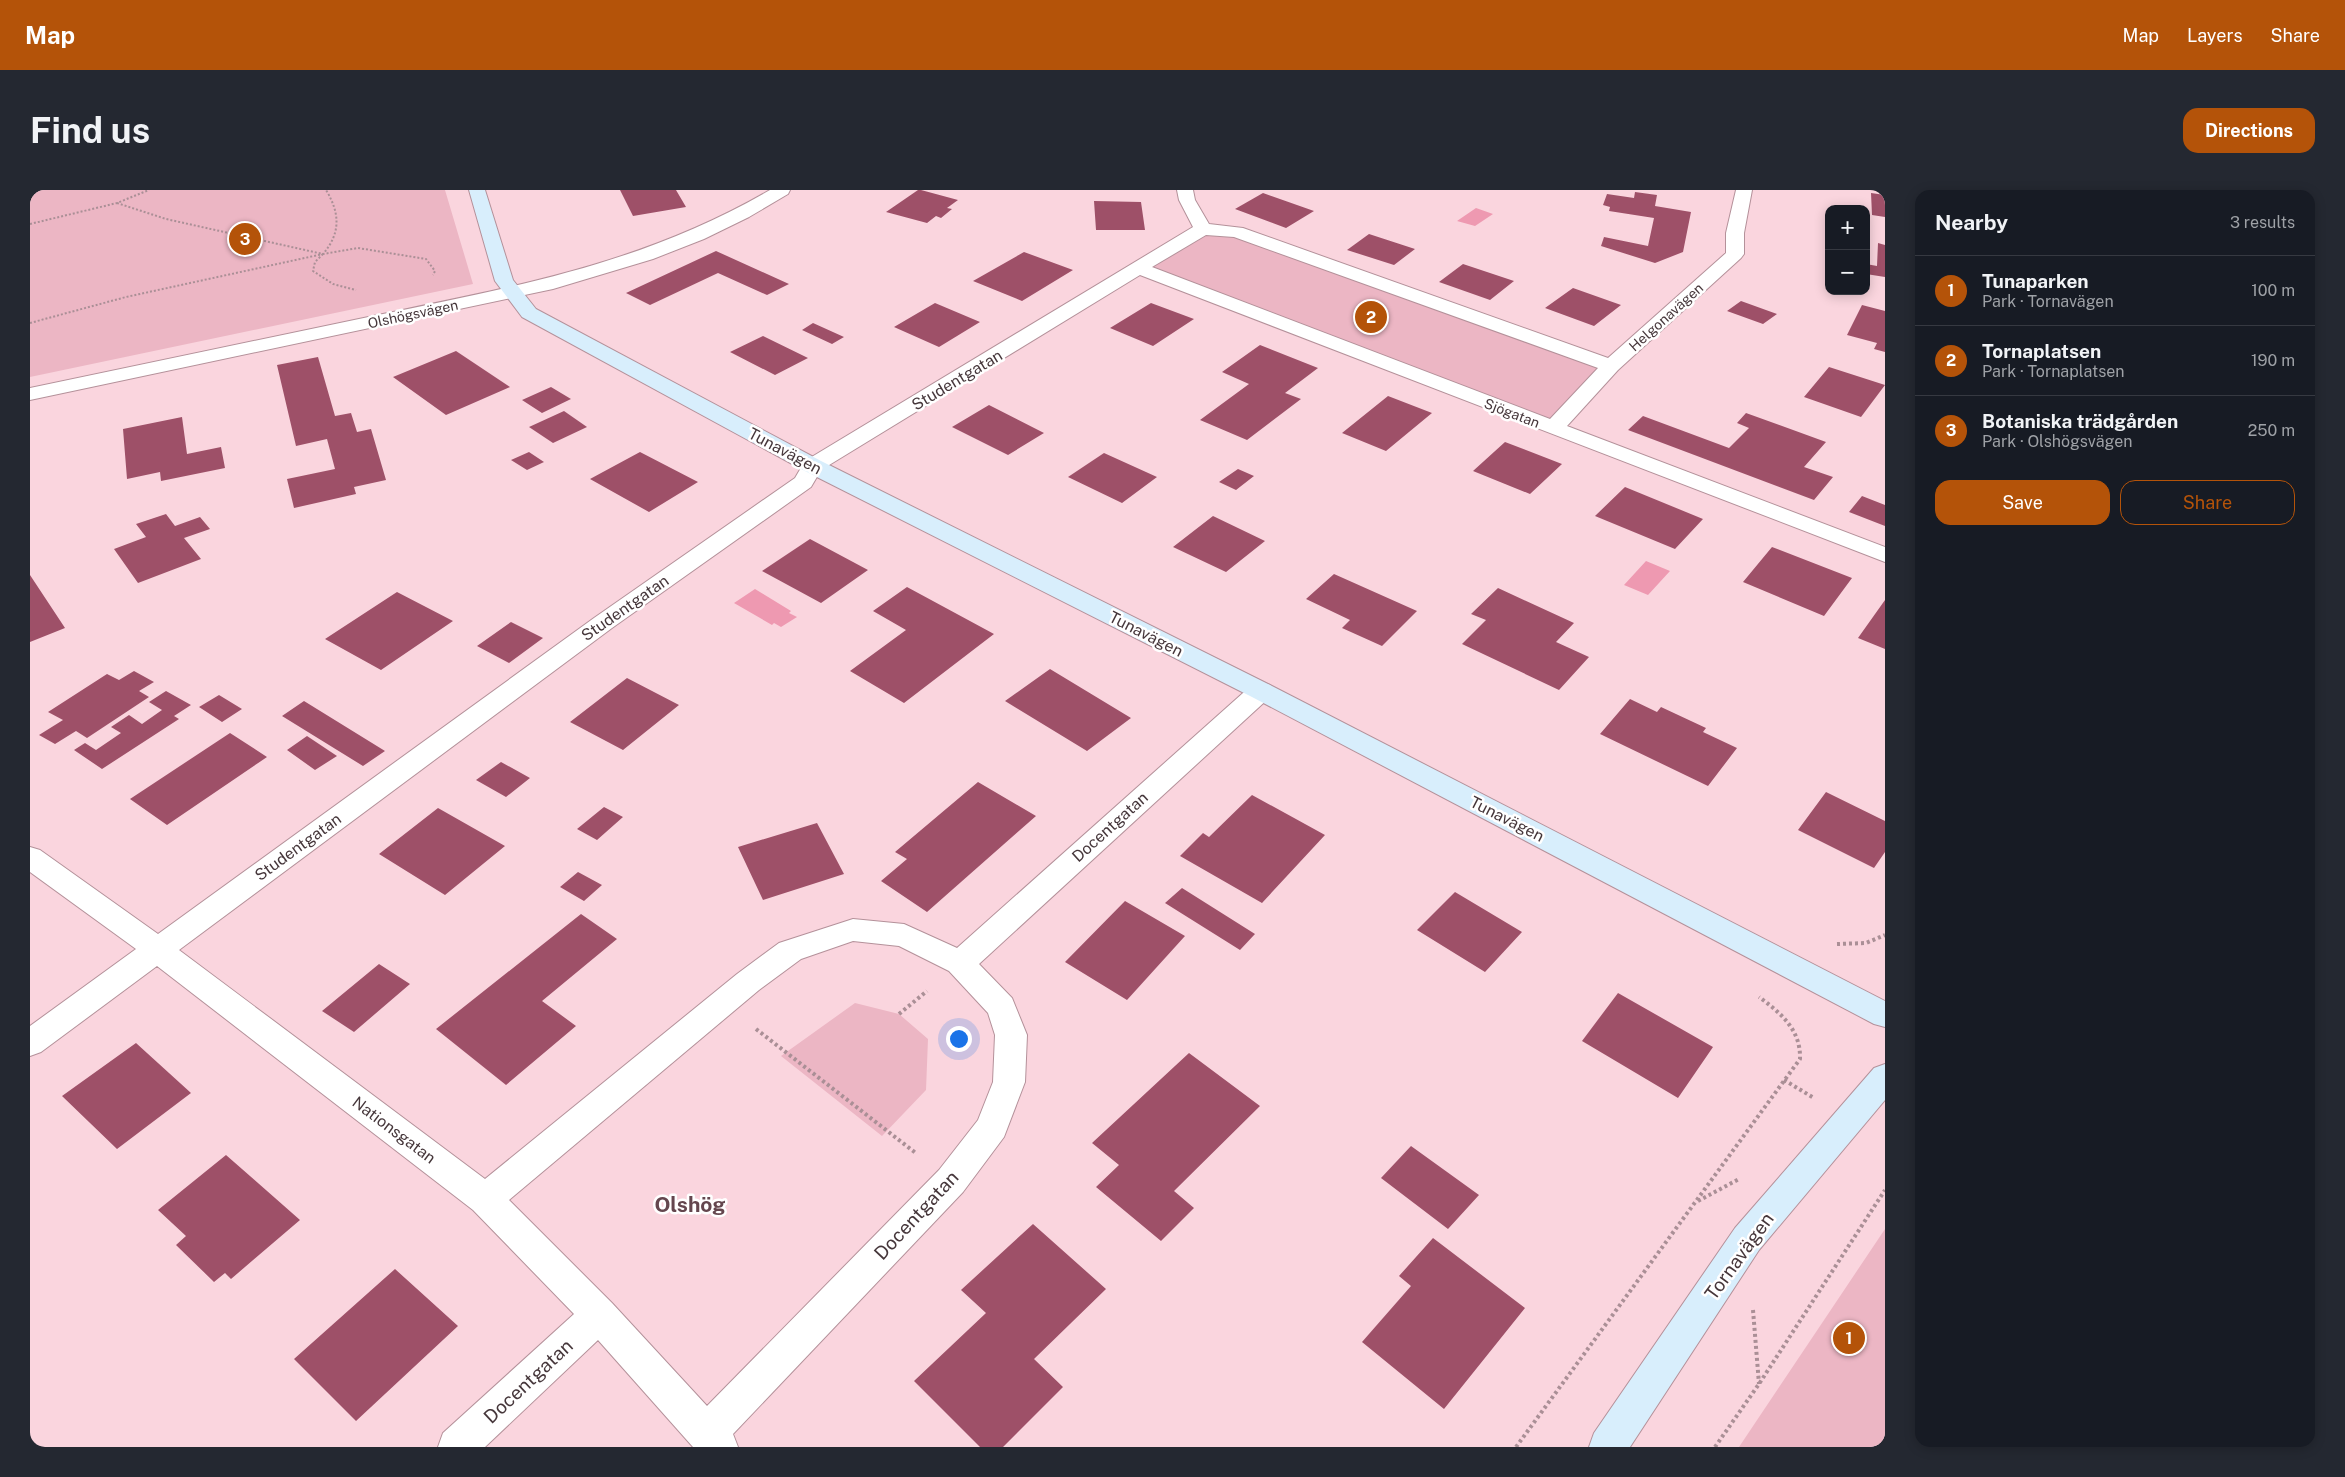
<!DOCTYPE html>
<html lang="en">
<head>
<meta charset="utf-8">
<style>
	:root { --surface:#171b24; --page:#242831; --text:#f1f3f6; --muted:#9ea1a6; --line:#363941; --accent:#b45309 }
	body { margin:0; font-family:"Public Sans",sans-serif; background:var(--page); color:var(--text) }
	.controls { position:absolute; right:15px; top:15px; display:grid; overflow:hidden; border-radius:10px; box-shadow:0 2px 12px #0003 }
	.controls button { width:45px; height:45px; display:grid; place-items:center; padding:0; border:0; border-bottom:1px solid var(--line); background:var(--surface); color:var(--text); font:25px sans-serif }
	.you { position:absolute; left:928px; top:848px; width:18px; height:18px; margin:-12px; border:4px solid #fff; border-radius:50%; background:#1a73e8; box-shadow:0 0 0 8px #1a73e833 }
	.badge { display:grid; place-items:center; width:32px; height:32px; border-radius:50%; background:var(--accent); color:#fff; font-size:16px; font-weight:700 }
	.pin { position:absolute; translate:-50% -50%; border:2px solid #fff; box-shadow:0 1px 5px #0006 }
	.list { margin:0; padding:0; list-style:none }
	h2 { display:flex; justify-content:space-between; align-items:center; height:65px; margin:0; padding:0 20px; font-size:21px }
	h2 small { font-size:16px; font-weight:400; color:var(--muted) }
	.list li { display:grid; grid-template-columns:32px 1fr auto; gap:15px; align-items:center; box-sizing:border-box; height:70px; padding:0 20px; border-top:1px solid var(--line) }
	.list b { display:block; font-size:19px; white-space:nowrap }
	.list p { margin:0; font-size:16px; white-space:nowrap; color:var(--muted) }
	.list em { font-size:16px; font-style:normal; color:var(--muted) }
	.actions { display:flex; gap:10px; padding:15px 20px }
	.actions a { flex:1; padding:11px 0; border:1px solid var(--accent); border-radius:15px; text-align:center; font-size:18px; color:var(--accent) }
	.actions .main { background:var(--accent); color:#fff }
	.map { position:relative; flex:none; width:1855px; height:1257px; overflow:hidden; border-radius:15px }
	header { display:flex; align-items:center; gap:30px; box-sizing:border-box; height:70px; padding:0 25px; background:var(--accent); color:#fff }
	header strong { font-size:24px }
	nav { display:flex; gap:28px; margin-inline-start:auto; font-size:18px }
	.intro { display:flex; align-items:center; justify-content:space-between; box-sizing:border-box; height:120px; padding:0 30px }
	h1 { margin:0; font-size:35px }
	.button { padding:12px 22px; border-radius:15px; background:var(--accent); color:#fff; font-size:18px; font-weight:700 }
	main { display:flex; gap:30px; padding:0 30px }
	aside { flex:1; background:var(--surface); border-radius:15px; box-shadow:0 2px 12px #0003 }
	.map>svg:first-child { display:block }
</style>
</head>
<body>
<header>
<strong>Map</strong>
<nav><a>Map</a><a>Layers</a><a>Share</a></nav>
</header>
<div class="intro"><h1>Find us</h1><a class="button">Directions</a></div>
<main>
<div class="map">
<svg width="1855" height="1257" viewBox="0 0 1855 1257">
	<rect width="100%" height="100%" fill="#fad5de"/>
	<path fill="#ecb6c4" d="M 0,0 L 415,0 L 443,94 L 0,187 Z
		M 1188,39 L 1581,176 L 1523,238 L 1110,79 L 1154,51 Z
		M 825,813 L 869,824 L 898,849 L 896,900 L 852,946 L 751,866 Z
		M 1855,1039 L 1855,1257 L 1709,1257 Z"/>
	<path fill="#ee99b1" d="M 1446,18 L 1463,24 L 1445,36 L 1427,31 Z
		M 1616,371 L 1640,381 L 1618,405 L 1594,395 Z
		M 725,399 L 761,421 L 759,423 L 767,427 L 751,437 L 744,433 L 742,435 L 704,413 Z"/>
	<path fill="#9e5068" d="M 590,0 L 646,0 L 656,17 L 603,26 Z
		M 888,0 L 891,0 L 928,10 L 917,18 L 922,19 L 911,28 L 906,26 L 897,33 L 856,22 Z
		M 1605,2 L 1627,5 L 1625,16 L 1661,22 L 1653,62 L 1625,73 L 1571,56 L 1574,47 L 1618,56 L 1624,28 L 1579,21 L 1580,17 L 1573,15 L 1577,4 L 1604,8 Z
		M 1233,3 L 1284,21 L 1256,38 L 1205,19 Z
		M 1841,3 L 1855,5 L 1855,27 L 1842,25 Z
		M 1064,11 L 1111,12 L 1115,40 L 1066,40 Z
		M 1339,44 L 1385,59 L 1364,75 L 1317,60 Z
		M 1848,53 L 1855,55 L 1855,87 L 1836,84 L 1836,74 L 1847,76 Z
		M 686,61 L 759,94 L 737,105 L 688,83 L 620,115 L 596,103 Z
		M 994,62 L 1043,80 L 992,111 L 943,91 Z
		M 1433,74 L 1484,91 L 1460,110 L 1409,92 Z
		M 1543,98 L 1591,115 L 1564,136 L 1515,118 Z
		M 1711,111 L 1747,124 L 1733,134 L 1697,121 Z
		M 905,113 L 950,132 L 909,157 L 864,137 Z
		M 1121,113 L 1164,129 L 1123,156 L 1080,138 Z
		M 1832,115 L 1855,121 L 1855,162 L 1844,159 L 1847,153 L 1817,145 Z
		M 783,133 L 814,147 L 802,154 L 772,140 Z
		M 733,146 L 778,168 L 745,185 L 700,162 Z
		M 1230,155 L 1288,178 L 1255,203 L 1271,209 L 1217,250 L 1170,230 L 1219,194 L 1192,182 Z
		M 426,161 L 480,197 L 416,225 L 363,187 Z
		M 288,167 L 305,226 L 321,223 L 327,242 L 341,239 L 356,290 L 324,297 L 326,304 L 264,318 L 257,289 L 305,279 L 297,249 L 266,256 L 247,175 Z
		M 1799,177 L 1855,195 L 1831,227 L 1774,207 Z
		M 521,197 L 541,209 L 512,223 L 492,210 Z
		M 1358,206 L 1402,223 L 1356,261 L 1312,243 Z
		M 959,215 L 1014,243 L 978,265 L 922,237 Z
		M 534,221 L 557,237 L 523,253 L 499,237 Z
		M 1716,223 L 1796,252 L 1774,277 L 1803,287 L 1784,310 L 1598,240 L 1613,226 L 1699,258 L 1719,238 L 1707,233 Z
		M 152,227 L 157,264 L 191,257 L 195,278 L 131,291 L 130,282 L 97,289 L 93,239 Z
		M 1475,252 L 1532,274 L 1500,304 L 1443,281 Z
		M 499,262 L 514,272 L 497,280 L 481,270 Z
		M 610,262 L 668,292 L 619,322 L 560,289 Z
		M 1074,263 L 1127,287 L 1092,313 L 1038,287 Z
		M 1208,279 L 1224,286 L 1206,300 L 1189,292 Z
		M 1595,297 L 1673,329 L 1645,359 L 1565,326 Z
		M 1832,306 L 1855,315 L 1855,336 L 1819,322 Z
		M 136,324 L 145,336 L 170,327 L 180,339 L 154,348 L 171,369 L 108,393 L 84,359 L 116,347 L 106,334 Z
		M 1183,326 L 1235,351 L 1196,382 L 1143,357 Z
		M 780,349 L 838,380 L 791,413 L 732,381 Z
		M 1742,357 L 1822,388 L 1794,426 L 1713,392 Z
		M 1304,384 L 1387,421 L 1352,456 L 1312,438 L 1320,430 L 1276,409 Z
		M 0,385 L 35,438 L 0,452 Z
		M 877,397 L 964,444 L 874,513 L 820,481 L 876,440 L 843,421 Z
		M 1468,398 L 1544,433 L 1526,452 L 1559,467 L 1529,500 L 1432,454 L 1456,430 L 1441,424 Z
		M 367,402 L 423,431 L 351,480 L 295,449 Z
		M 1855,410 L 1855,459 L 1828,448 Z
		M 481,432 L 513,448 L 479,473 L 447,456 Z
		M 1020,479 L 1101,528 L 1057,561 L 975,511 Z
		M 104,481 L 124,492 L 109,501 L 119,507 L 57,548 L 46,541 L 25,554 L 9,545 L 33,530 L 18,522 L 77,484 L 89,490 Z
		M 597,488 L 649,515 L 593,560 L 540,532 Z
		M 136,501 L 161,515 L 144,526 L 149,529 L 72,579 L 44,560 L 55,553 L 66,560 L 91,543 L 81,537 L 99,525 L 112,534 L 132,520 L 119,512 Z
		M 189,505 L 212,519 L 192,532 L 169,517 Z
		M 1600,509 L 1627,522 L 1631,517 L 1676,538 L 1673,542 L 1707,558 L 1678,596 L 1570,544 Z
		M 274,511 L 355,561 L 333,576 L 252,526 Z
		M 200,543 L 237,567 L 137,635 L 100,609 Z
		M 277,546 L 307,566 L 285,580 L 257,560 Z
		M 471,572 L 500,588 L 476,607 L 446,590 Z
		M 948,592 L 1006,626 L 897,722 L 851,691 L 877,669 L 865,662 Z
		M 1796,602 L 1855,631 L 1855,662 L 1844,678 L 1768,640 Z
		M 1222,605 L 1295,645 L 1232,713 L 1150,666 L 1173,643 L 1179,647 Z
		M 574,617 L 593,627 L 567,650 L 547,639 Z
		M 408,618 L 475,656 L 415,705 L 349,664 Z
		M 787,633 L 814,684 L 733,710 L 708,657 Z
		M 548,682 L 572,695 L 554,711 L 530,697 Z
		M 1152,698 L 1225,744 L 1210,760 L 1135,713 Z
		M 1425,702 L 1492,742 L 1455,782 L 1387,740 Z
		M 1095,711 L 1155,746 L 1097,810 L 1035,772 Z
		M 551,724 L 587,749 L 512,811 L 546,836 L 476,895 L 406,839 Z
		M 349,774 L 380,794 L 324,842 L 292,821 Z
		M 1588,803 L 1683,857 L 1648,908 L 1552,851 Z
		M 106,853 L 161,903 L 87,959 L 32,906 Z
		M 1159,863 L 1230,916 L 1144,1001 L 1164,1018 L 1131,1051 L 1066,997 L 1089,975 L 1062,953 Z
		M 1381,956 L 1449,1005 L 1418,1039 L 1351,988 Z
		M 196,965 L 270,1030 L 201,1089 L 195,1083 L 184,1092 L 146,1055 L 156,1046 L 128,1020 Z
		M 1003,1034 L 1076,1099 L 1004,1169 L 1033,1197 L 973,1257 L 950,1257 L 884,1191 L 956,1123 L 931,1100 Z
		M 1403,1048 L 1495,1118 L 1414,1219 L 1332,1152 L 1381,1096 L 1369,1086 Z
		M 365,1079 L 428,1136 L 326,1231 L 264,1169 Z"/>
	<g fill="none" stroke-linecap="round" stroke-linejoin="round">
		<defs>
			<path id="street" d="M 740,0 L 760,0 L 758,4 L 719,27 L 674,49 L 623,69 L 523,99 L 0,210 L 0,198 C 116,174 232,149 348,125 C 488,96 615,73 740,0 Z
				M 1147,0 L 1163,0 L 1165,10 L 1179,34 L 1213,38 L 1578,168 L 1696,63 L 1696,43 L 1706,0 L 1722,0 L 1714,43 L 1714,64 L 1711,68 L 1588,180 L 1537,236 L 1855,357 L 1855,372 L 1110,85 L 791,280 L 781,297 L 582,438 L 149,760 L 455,989 L 707,784 L 749,753 L 823,729 L 874,734 L 927,758 L 1222,495 L 1231,493 L 1240,495 L 1244,501 L 1240,507 L 949,774 L 982,808 L 997,845 L 995,892 L 974,947 L 933,1002 L 703,1244 L 708,1257 L 663,1257 L 568,1150 L 455,1257 L 408,1257 L 413,1243 L 544,1124 L 443,1020 L 127,776 L 11,862 L 0,866 L 0,836 L 106,759 L 0,682 L 0,657 L 10,660 L 128,744 L 564,428 L 765,288 L 775,271 L 1163,37 L 1149,10 ZM 1176,45 L 1204,47 L 1568,178 L 1520,229 L 1122,77 ZM 823,751 L 869,756 L 919,781 L 958,823 L 965,845 L 963,892 L 948,930 L 909,980 L 677,1216 L 582,1113 L 479,1010 L 729,800 L 771,769 Z"/>
			<path id="secondary" d="M 439,0 L 455,0 L 483,90 L 506,119 L 791,271 L 1240,495 L 1855,811 L 1855,837 L 1844,834 L 1222,507 L 775,281 L 492,127 L 465,91 Z
				M 1855,874 L 1855,910 L 1729,1060 L 1600,1257 L 1559,1257 L 1564,1243 L 1705,1038 L 1844,878 Z"/>
		</defs>
		<use href="#street" stroke="#b4919a" stroke-width="2"/>
		<use href="#secondary" stroke="#b4919a" stroke-width="2"/>
		<path stroke="#aa8f96" stroke-width="2" stroke-dasharray="2 2" stroke-linecap="butt" d="M 87,13 L 136,29 L 293,64 L 328,58 L 396,69 L 405,81 L 403,85
			M 0,34 L 87,13 L 119,0
			M 293,64 L 285,72 L 283,81 L 303,94 L 326,100
			M 0,133 L 96,107 L 293,64 C 311,43 310,23 296,0"/>
		<path stroke="#aa8f96" stroke-width="4" stroke-dasharray="3 3" stroke-linecap="butt" d="M 1807,754 L 1836,753 L 1855,745
			M 869,824 L 897,801
			M 726,839 L 887,964
			M 1754,890 L 1784,908
			M 1668,1011 L 1709,989
			M 1723,1120 L 1729,1194
			M 1486,1257 L 1770,869 C 1771,840 1751,823 1729,807
			M 1685,1257 L 1729,1194 L 1855,1000"/>
		<use href="#street" fill="#fff" fill-rule="evenodd"/>
		<use href="#secondary" fill="#d8eefc" fill-rule="evenodd"/>
	</g>
	<g text-anchor="middle" dominant-baseline="central" stroke-width="5" stroke-linejoin="round" paint-order="stroke">
		<g font-size="14" fill="#46373b" stroke="#fff">
			<text transform="translate(383 124) rotate(-12)">Olshögsvägen</text>
			<text transform="translate(1636 127) rotate(-42)">Helgonavägen</text>
			<text transform="translate(1482 223) rotate(21)">Sjögatan</text>
		</g>
		<g font-size="16" fill="#46373b" stroke="#fff">
			<text transform="translate(927 190) rotate(-31)">Studentgatan</text>
			<text transform="translate(755 261) rotate(28)">Tunavägen</text>
			<text transform="translate(595 418) rotate(-35)">Studentgatan</text>
			<text transform="translate(1116 444) rotate(27)">Tunavägen</text>
			<text transform="translate(1477 629) rotate(27)">Tunavägen</text>
			<text transform="translate(1080 637) rotate(-42)">Docentgatan</text>
			<text transform="translate(268 657) rotate(-36)">Studentgatan</text>
			<text transform="translate(364 940) rotate(37)">Nationsgatan</text>
		</g>
		<g font-size="19" fill="#46373b" stroke="#fff">
			<text transform="translate(886 1025) rotate(-47)">Docentgatan</text>
			<text transform="translate(1709 1066) rotate(-54)">Tornavägen</text>
			<text transform="translate(498 1191) rotate(-43)">Docentgatan</text>
		</g>
		<g font-size="21" font-weight="bold" fill="#64464e" stroke="#fff">
			<text x="660" y="1014">Olshög</text>
		</g>
	</g>
</svg>
<div class="controls">
<button>+</button>
<button>−</button>
</div>
<div class="you"></div>
<div class="pin badge" style="left:1819px;top:1148px">1</div>
<div class="pin badge" style="left:1341px;top:127px">2</div>
<div class="pin badge" style="left:215px;top:49px">3</div>
</div>
<aside>
<h2>Nearby<small>3 results</small></h2>
<ul class="list">
<li><span class="badge">1</span><div><b>Tunaparken</b><p>Park · Tornavägen</p></div><em>100 m</em></li>
<li><span class="badge">2</span><div><b>Tornaplatsen</b><p>Park · Tornaplatsen</p></div><em>190 m</em></li>
<li><span class="badge">3</span><div><b>Botaniska trädgården</b><p>Park · Olshögsvägen</p></div><em>250 m</em></li>
</ul>
<div class="actions"><a class="main">Save</a><a>Share</a></div>
</aside>
</main>
</body>
</html>
